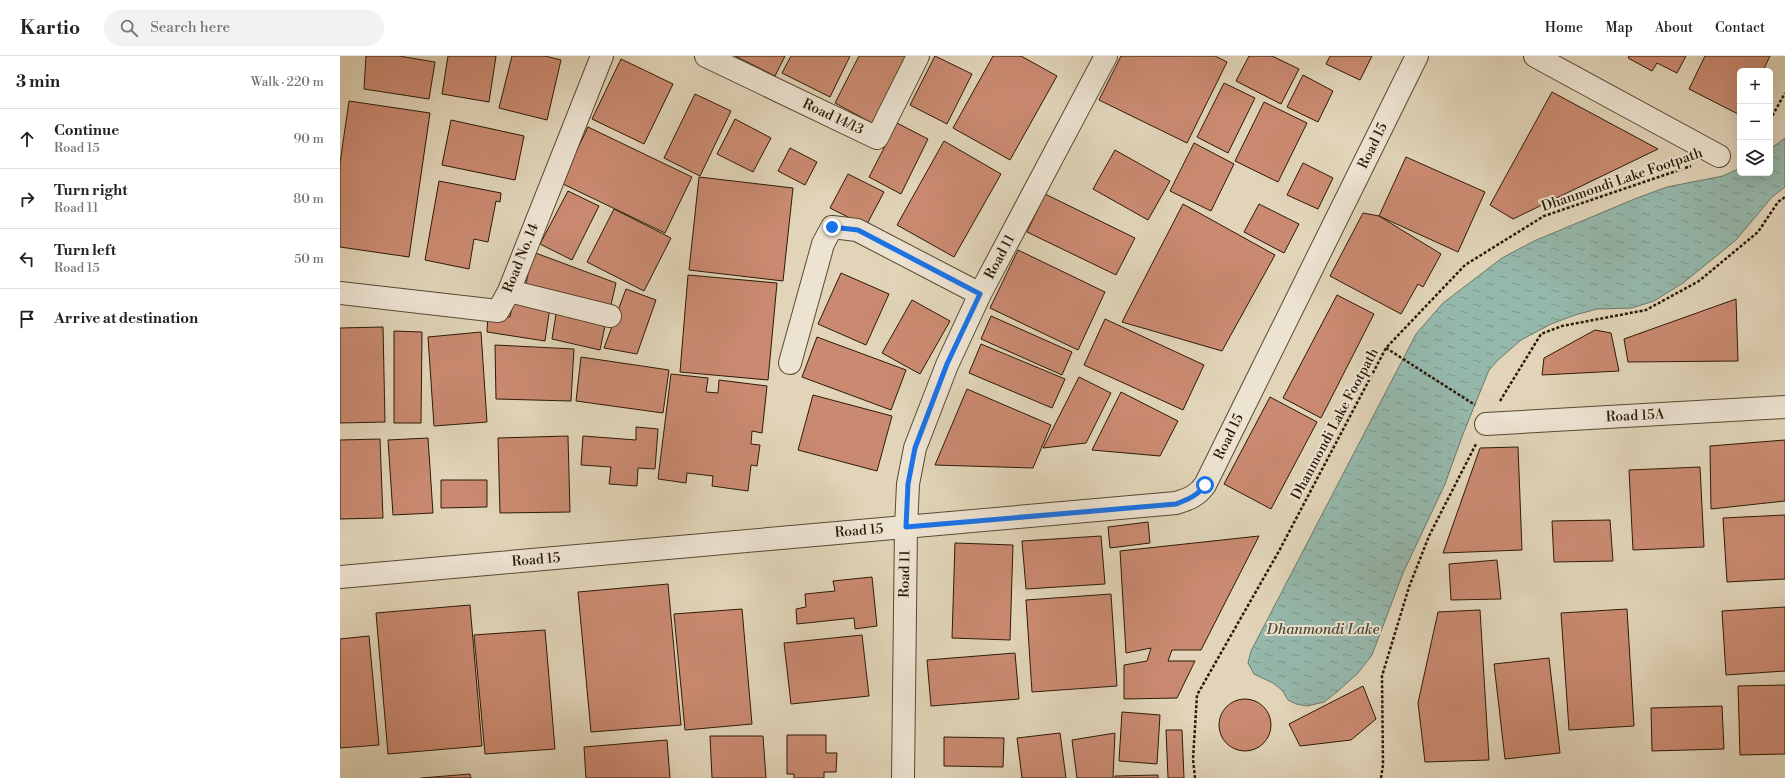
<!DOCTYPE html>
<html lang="en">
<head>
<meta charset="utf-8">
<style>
	:root { --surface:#fff; --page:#f2f2f2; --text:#222; --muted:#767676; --line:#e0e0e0 }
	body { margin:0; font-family:"Libre Bodoni",serif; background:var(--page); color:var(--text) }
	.controls { position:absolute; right:12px; top:12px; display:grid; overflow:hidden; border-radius:6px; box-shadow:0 4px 16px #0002 }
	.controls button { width:36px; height:36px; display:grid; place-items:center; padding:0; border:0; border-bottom:1px solid var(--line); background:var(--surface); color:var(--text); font:20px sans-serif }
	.stop { position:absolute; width:12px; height:12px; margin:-9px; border:3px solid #1a73e8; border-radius:50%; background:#fff }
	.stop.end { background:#1a73e8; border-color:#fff; box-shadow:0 1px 4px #0008 }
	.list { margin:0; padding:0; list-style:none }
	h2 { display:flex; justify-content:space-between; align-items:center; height:52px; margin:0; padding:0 16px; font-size:17px }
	h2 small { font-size:13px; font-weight:400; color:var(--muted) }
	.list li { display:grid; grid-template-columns:26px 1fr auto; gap:12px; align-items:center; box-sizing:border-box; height:60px; padding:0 16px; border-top:1px solid var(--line) }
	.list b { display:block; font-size:15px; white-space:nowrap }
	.list p { margin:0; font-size:13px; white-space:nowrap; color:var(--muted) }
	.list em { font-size:13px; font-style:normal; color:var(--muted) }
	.icon { flex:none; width:22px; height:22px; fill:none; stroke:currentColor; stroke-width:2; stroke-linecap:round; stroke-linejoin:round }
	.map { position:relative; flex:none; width:1445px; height:722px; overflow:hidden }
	header { display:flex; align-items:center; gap:24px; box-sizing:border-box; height:56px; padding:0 20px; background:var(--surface); border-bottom:1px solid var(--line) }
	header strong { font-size:19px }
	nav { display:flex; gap:22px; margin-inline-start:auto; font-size:14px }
	.search { width:280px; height:36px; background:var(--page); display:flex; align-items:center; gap:10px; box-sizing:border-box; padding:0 14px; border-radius:22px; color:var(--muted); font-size:15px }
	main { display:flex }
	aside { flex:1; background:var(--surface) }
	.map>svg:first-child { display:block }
</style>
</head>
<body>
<header>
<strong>Kartio</strong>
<div class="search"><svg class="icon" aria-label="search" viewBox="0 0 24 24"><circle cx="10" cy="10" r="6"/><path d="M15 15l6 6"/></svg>Search here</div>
<nav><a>Home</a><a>Map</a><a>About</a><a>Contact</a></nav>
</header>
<main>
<aside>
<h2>3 min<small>Walk · 220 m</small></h2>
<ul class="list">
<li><svg class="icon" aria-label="ahead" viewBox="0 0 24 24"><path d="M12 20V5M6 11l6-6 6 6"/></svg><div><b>Continue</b><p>Road 15</p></div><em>90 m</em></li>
<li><svg class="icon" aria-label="right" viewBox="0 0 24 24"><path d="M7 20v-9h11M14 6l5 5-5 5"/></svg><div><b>Turn right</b><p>Road 11</p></div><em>80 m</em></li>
<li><svg class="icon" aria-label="left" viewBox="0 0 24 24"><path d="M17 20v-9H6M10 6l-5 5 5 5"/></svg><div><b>Turn left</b><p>Road 15</p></div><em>50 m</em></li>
<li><svg class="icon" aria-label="arrive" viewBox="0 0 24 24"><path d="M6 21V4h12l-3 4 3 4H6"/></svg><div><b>Arrive at destination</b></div></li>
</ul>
</aside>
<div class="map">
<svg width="1445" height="722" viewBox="0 0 1445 722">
	<defs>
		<pattern id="water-ripples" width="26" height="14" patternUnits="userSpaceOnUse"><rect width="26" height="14" fill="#95b8ac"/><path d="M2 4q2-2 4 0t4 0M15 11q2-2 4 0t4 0" fill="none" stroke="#7a958a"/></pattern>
	</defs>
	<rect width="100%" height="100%" fill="#e1d4b8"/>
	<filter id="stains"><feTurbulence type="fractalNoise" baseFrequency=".005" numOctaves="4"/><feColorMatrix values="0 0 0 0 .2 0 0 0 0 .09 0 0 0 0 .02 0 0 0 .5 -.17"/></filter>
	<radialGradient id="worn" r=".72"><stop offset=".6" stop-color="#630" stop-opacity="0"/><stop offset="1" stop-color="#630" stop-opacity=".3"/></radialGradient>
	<path fill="url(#water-ripples)" stroke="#6b7969" d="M 1445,82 L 1445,131 L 1432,141 L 1396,184 L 1343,227 L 1314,245 L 1292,252 L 1257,253 L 1235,259 L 1211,268 L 1181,284 L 1158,304 L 1149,314 L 1123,378 L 1105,428 L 1063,517 L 1032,599 L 1018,617 L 998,635 L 984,646 L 967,650 L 956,648 L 948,644 L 942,634 L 933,627 L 914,618 L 908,607 L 911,595 L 1076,278 L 1103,247 L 1162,202 L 1194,185 L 1297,142 L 1327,131 L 1383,120 L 1400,112 L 1400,117 L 1430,117 L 1430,93 Z"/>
	<path fill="#ca8a71" stroke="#2c1a05" d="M 26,0 L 59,0 L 95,6 L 89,43 L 24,33 Z
		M 108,0 L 156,0 L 149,46 L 102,38 Z
		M 172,0 L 205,0 L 221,4 L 207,64 L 159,52 Z
		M 395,0 L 445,0 L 435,20 Z
		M 451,0 L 510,0 L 490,41 L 442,17 Z
		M 519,0 L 567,0 L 532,67 L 495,47 Z
		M 595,0 L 632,18 L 607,68 L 570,49 Z
		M 653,0 L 681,0 L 717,20 L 670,104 L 613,72 Z
		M 781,0 L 875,0 L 887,6 L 847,87 L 759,44 Z
		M 909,0 L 932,0 L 959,13 L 941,48 L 896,25 Z
		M 990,0 L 1032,0 L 1020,24 L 986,8 Z
		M 1289,0 L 1346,0 L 1337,17 L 1317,7 L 1312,15 L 1288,2 Z
		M 1365,0 L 1430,0 L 1423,15 L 1400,15 L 1400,59 L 1349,33 Z
		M 281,3 L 333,28 L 304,88 L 252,63 Z
		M 963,19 L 993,35 L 978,66 L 947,51 Z
		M 884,27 L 915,42 L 888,97 L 857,81 Z
		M 1212,36 L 1318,93 L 1173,163 L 1150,149 Z
		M 355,38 L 391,55 L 360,120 L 324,102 Z
		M 9,45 L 90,57 L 69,201 L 0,191 L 0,107 Z
		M 924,46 L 967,67 L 938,126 L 895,105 Z
		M 395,63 L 431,82 L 413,116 L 377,98 Z
		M 111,64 L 184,80 L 175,124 L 102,109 Z
		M 557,67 L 588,83 L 561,138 L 529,121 Z
		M 248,71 L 352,121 L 325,177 L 221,127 Z
		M 604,85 L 661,118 L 614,201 L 557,169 Z
		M 854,87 L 894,108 L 871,155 L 830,135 Z
		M 450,92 L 477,106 L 465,129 L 438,115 Z
		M 775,94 L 830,125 L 808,164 L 753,133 Z
		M 1066,101 L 1145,136 L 1118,196 L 1039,160 Z
		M 963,107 L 993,122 L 978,153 L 947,139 Z
		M 508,118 L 544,136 L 526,170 L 490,152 Z
		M 359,121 L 453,132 L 443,225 L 349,214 Z
		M 99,125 L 161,137 L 160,146 L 156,145 L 148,186 L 134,183 L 129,213 L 85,204 Z
		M 228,135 L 259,150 L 232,204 L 200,188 Z
		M 705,138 L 795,182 L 776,219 L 687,176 Z
		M 843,148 L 935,199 L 882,295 L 782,266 Z
		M 919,148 L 959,168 L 944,197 L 904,176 Z
		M 274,153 L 331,182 L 304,235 L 247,206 Z
		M 1023,157 L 1039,160 L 1101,198 L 1083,231 L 1078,228 L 1061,258 L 990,220 Z
		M 678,194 L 765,236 L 738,294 L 650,252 Z
		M 193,196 L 276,227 L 270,253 L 185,232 Z
		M 501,217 L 549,238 L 526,289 L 478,268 Z
		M 348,219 L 437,227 L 428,324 L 340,316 Z
		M 286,233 L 316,244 L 297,298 L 264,292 Z
		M 997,239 L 1034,258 L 981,362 L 943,342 Z
		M 174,242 L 210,251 L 205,285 L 147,276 L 148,257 L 170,261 Z
		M 1396,243 L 1398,305 L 1288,306 L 1284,283 Z
		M 572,244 L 610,265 L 580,318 L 542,297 Z
		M 217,252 L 266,265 L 260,294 L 212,283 Z
		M 651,260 L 732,296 L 722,319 L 641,283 Z
		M 765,263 L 864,309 L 843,354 L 744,309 Z
		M 43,271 L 45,366 L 0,367 L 0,272 Z
		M 1255,274 L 1271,277 L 1279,315 L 1202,319 L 1204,302 Z
		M 54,275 L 82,276 L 81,367 L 54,367 Z
		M 141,276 L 147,366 L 94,370 L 88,281 Z
		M 477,281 L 566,314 L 551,354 L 462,321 Z
		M 641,288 L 725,323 L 712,352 L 629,317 Z
		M 155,289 L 234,293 L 231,345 L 156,343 Z
		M 241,301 L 329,314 L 323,357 L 236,345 Z
		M 331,318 L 368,322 L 366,336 L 378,337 L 379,324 L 427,330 L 422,377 L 412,375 L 411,388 L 420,389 L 417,410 L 411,409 L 408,435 L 372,430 L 373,420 L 347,417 L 346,427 L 318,423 Z
		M 739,321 L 771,337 L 746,387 L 703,392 Z
		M 627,333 L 711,369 L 693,412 L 595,409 Z
		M 781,336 L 838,365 L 820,400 L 752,394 Z
		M 473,339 L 552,360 L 537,415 L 458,394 Z
		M 930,341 L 977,366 L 931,453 L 884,428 Z
		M 296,371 L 318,373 L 315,413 L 298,412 L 297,430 L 269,428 L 271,411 L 241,409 L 243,380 L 296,384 Z
		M 228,380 L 230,456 L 160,457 L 158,382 Z
		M 88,382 L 93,457 L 53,459 L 48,384 Z
		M 40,383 L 43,462 L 0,463 L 0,384 Z
		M 1445,384 L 1445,445 L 1371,453 L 1370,390 Z
		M 1178,391 L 1182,494 L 1103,497 L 1140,392 Z
		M 1360,411 L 1364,491 L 1293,494 L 1289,414 Z
		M 101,424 L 147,424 L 147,451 L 101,452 Z
		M 1445,459 L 1445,523 L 1387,526 L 1383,462 Z
		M 1270,464 L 1273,505 L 1214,506 L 1212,465 Z
		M 808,466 L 810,487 L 770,492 L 768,471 Z
		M 761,480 L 765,528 L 686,533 L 682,485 Z
		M 919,480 L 861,594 L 832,594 L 828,605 L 855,605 L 837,642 L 784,643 L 784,609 L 807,605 L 811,592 L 786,597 L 780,495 Z
		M 615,487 L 673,489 L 670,584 L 612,582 Z
		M 1157,504 L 1161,543 L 1111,544 L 1109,508 Z
		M 532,521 L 537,570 L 515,573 L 514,562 L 457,568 L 456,553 L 466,551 L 465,538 L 495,535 L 493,525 Z
		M 328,528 L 341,669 L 251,676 L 238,536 Z
		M 771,538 L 777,630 L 692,636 L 686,544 Z
		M 130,549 L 142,690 L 48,698 L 36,557 Z
		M 1445,551 L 1445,615 L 1386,619 L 1382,555 Z
		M 402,553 L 412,668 L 345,674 L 334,558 Z
		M 1287,553 L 1294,670 L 1229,674 L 1221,557 Z
		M 1140,554 L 1149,704 L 1085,706 L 1078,647 L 1098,556 Z
		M 205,574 L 215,693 L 145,698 L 134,579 Z
		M 522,579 L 529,640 L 451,648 L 444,587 Z
		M 29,580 L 39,689 L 0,692 L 0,583 Z
		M 675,597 L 679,643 L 591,650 L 587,604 Z
		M 1209,602 L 1220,697 L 1165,703 L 1154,608 Z
		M 1445,629 L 1445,698 L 1400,699 L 1398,630 Z
		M 1023,630 L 1036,663 L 1011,684 L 960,690 L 949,668 Z
		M879 669a26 26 0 1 1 52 0a26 26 0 1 1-52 0Z
		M 1382,650 L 1384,693 L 1312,695 L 1311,652 Z
		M 782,656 L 820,659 L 817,708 L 779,705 Z
		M 826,674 L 842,674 L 844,722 L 828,722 Z
		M 720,677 L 726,722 L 682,722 L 677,682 Z
		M 775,677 L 773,722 L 737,722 L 732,684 Z
		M 447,679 L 486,679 L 486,697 L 497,697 L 496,716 L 484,716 L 484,722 L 454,722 L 454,718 L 447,718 Z
		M 370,680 L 423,680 L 426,722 L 372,722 Z
		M 604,681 L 664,682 L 663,711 L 604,710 Z
		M 327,684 L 330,722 L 246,722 L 244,691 Z
		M 130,718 L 131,722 L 81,722 Z
		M 818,719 L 818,722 L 775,722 L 775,720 Z"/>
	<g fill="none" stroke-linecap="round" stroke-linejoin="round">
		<defs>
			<path id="minor" d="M 366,0 L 537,82 L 578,0
				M 1195,0 L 1379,100
				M 169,235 L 270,260
				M 0,237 L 158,255 L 169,235 L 262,0
				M 450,307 L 483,188 L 492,171 L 517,174 L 640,238
				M 1146,368 L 1445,351
				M 0,521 L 836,447 C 849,443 857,440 865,429 L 1077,0
				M 563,722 L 566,471 L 568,428 L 575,392 L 607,309 L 640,238 L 766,0"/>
		</defs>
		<use href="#minor" stroke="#594832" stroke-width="24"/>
		<path stroke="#2c1a05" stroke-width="2.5" stroke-dasharray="3 2" stroke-linecap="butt" d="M 1430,64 L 1445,37
			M 1046,292 L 1135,349
			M 1160,345 L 1201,278 L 1222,270 L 1306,254 L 1359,225 L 1418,176 L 1438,146 L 1445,141
			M 855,722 L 853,703 L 857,639 L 939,495 L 1046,292 L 1125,209 L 1204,160 L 1351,110
			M 1041,722 L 1043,709 L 1042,620 L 1069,531 L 1089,480 L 1136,388"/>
		<use href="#minor" stroke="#ece3d1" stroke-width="22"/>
	</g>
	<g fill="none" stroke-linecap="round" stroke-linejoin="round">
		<path stroke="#1a73e8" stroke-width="5" d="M 492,171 L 518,174 L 640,238 L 607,308 L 575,392 L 568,428 L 566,471 L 836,448 C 849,443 857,440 865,429"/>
	</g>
	<g text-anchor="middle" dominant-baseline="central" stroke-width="4" stroke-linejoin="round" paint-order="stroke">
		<g font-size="14" fill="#2c1a05" stroke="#ece3d1">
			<text transform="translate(493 61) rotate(25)">Road 14/13</text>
			<text transform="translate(1033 90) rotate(-64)">Road 15</text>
			<text transform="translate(1282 124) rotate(-19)">Dhanmondi Lake Footpath</text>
			<text transform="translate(660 201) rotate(-62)">Road 11</text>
			<text transform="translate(181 202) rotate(-68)">Road No. 14</text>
			<text transform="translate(1295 360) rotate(-3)">Road 15A</text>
			<text transform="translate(995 368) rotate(-62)">Dhanmondi Lake Footpath</text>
			<text transform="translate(889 381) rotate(-64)">Road 15</text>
			<text transform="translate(519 475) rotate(-5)">Road 15</text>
			<text transform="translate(196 504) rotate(-5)">Road 15</text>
			<text transform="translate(565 518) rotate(-89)">Road 11</text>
		</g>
		<g font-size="15" font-style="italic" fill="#4c4937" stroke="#ece3d1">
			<text x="983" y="573">Dhanmondi Lake</text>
		</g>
	</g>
	<rect width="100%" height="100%" filter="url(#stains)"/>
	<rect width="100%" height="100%" fill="url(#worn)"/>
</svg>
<div class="controls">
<button>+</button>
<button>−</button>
<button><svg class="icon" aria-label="layers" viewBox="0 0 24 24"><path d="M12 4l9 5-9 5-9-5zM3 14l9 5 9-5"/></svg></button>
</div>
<div class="stop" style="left:865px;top:429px"></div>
<div class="stop end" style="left:492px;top:171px"></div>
</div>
</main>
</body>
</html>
